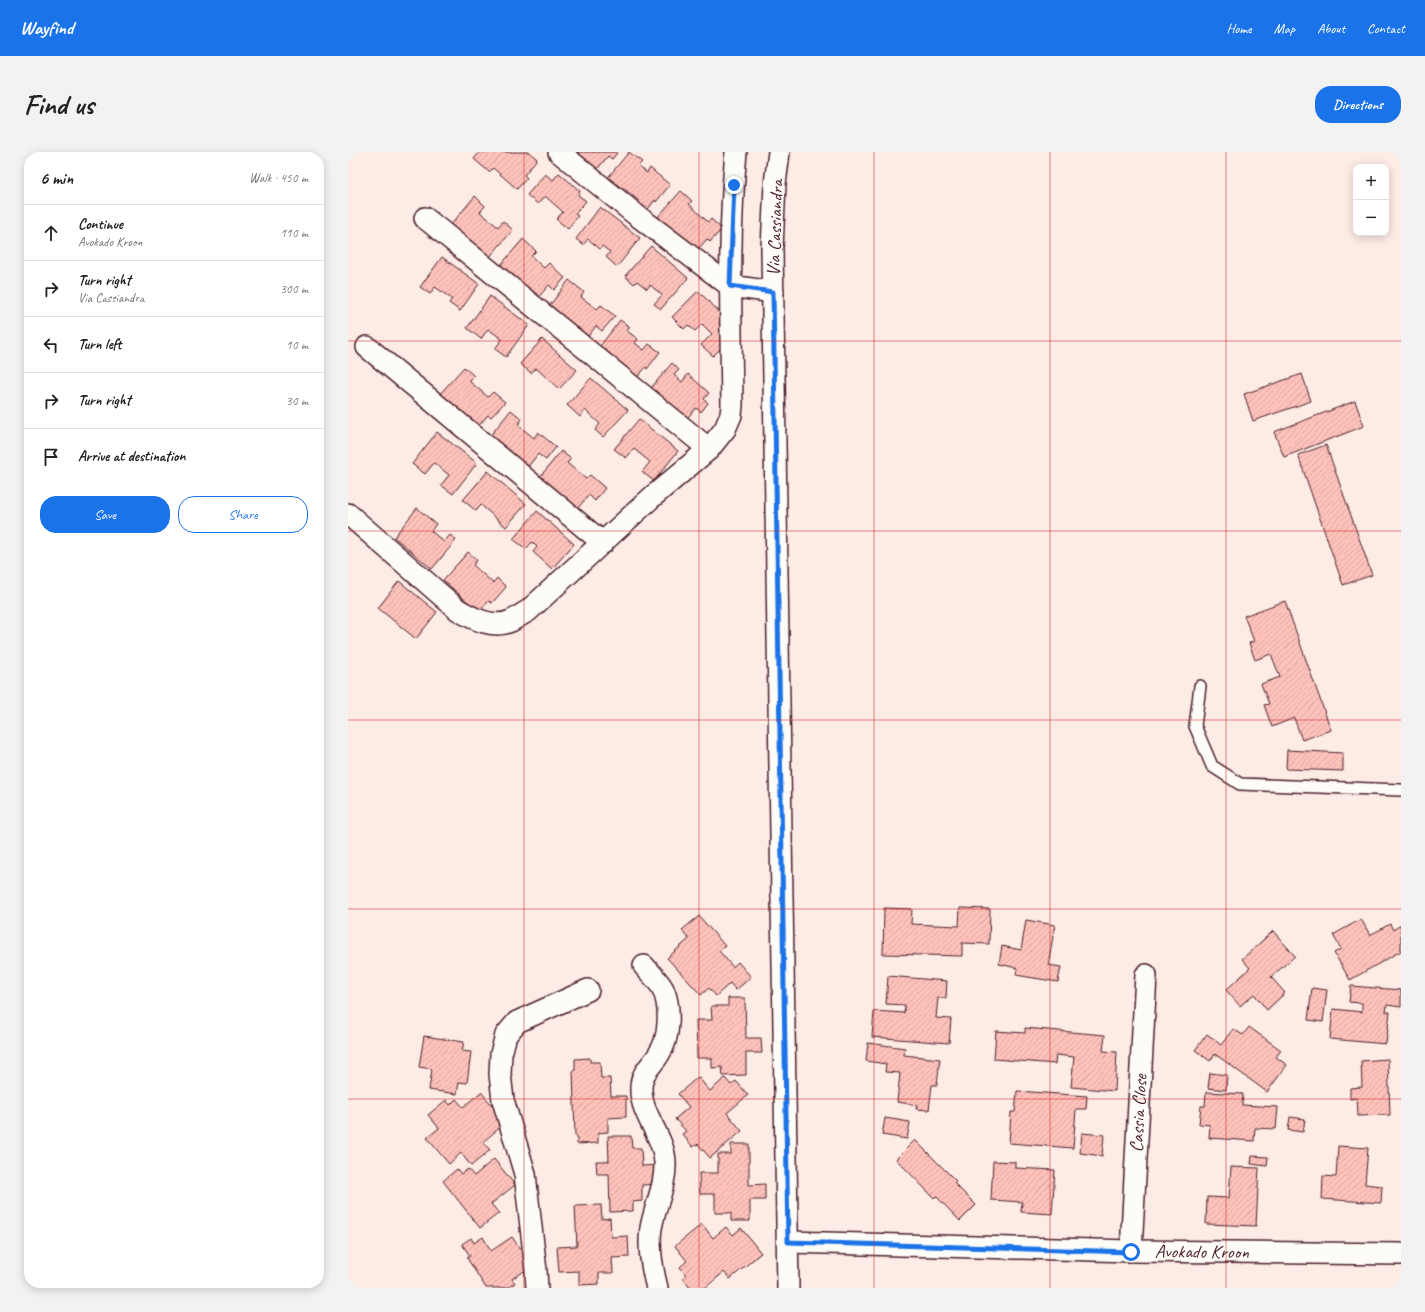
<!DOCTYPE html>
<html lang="en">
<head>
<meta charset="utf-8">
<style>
	:root { --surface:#fff; --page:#f2f2f2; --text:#222; --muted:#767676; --line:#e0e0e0; --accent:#1a73e8 }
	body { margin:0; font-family:Caveat,sans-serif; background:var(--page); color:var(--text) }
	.controls { position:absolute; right:12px; top:12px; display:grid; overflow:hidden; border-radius:8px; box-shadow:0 2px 10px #0003 }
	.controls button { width:36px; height:36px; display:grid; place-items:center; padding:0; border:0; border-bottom:1px solid var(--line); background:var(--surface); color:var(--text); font:20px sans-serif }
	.stop { position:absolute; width:12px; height:12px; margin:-9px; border:3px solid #1a73e8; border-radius:50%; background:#fff }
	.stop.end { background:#1a73e8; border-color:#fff; box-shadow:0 1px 4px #0008 }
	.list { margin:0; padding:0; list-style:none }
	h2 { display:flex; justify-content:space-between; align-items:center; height:52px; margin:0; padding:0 16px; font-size:17px }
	h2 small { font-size:13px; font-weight:400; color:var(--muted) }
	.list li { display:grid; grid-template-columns:26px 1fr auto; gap:12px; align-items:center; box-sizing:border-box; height:56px; padding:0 16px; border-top:1px solid var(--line) }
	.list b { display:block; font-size:15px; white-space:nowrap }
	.list p { margin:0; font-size:13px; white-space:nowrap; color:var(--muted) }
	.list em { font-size:13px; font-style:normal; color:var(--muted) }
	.actions { display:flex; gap:8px; padding:12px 16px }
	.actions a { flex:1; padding:9px 0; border:1px solid var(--accent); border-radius:16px; text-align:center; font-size:14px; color:var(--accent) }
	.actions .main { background:var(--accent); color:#fff }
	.icon { flex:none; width:22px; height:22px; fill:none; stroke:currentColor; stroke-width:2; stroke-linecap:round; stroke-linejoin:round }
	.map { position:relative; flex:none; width:1053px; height:1136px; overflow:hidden; border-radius:16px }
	header { display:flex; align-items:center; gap:24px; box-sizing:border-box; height:56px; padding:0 20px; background:var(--accent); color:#fff }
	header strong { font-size:19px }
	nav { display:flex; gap:22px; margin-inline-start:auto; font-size:14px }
	.intro { display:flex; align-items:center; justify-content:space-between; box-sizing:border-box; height:96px; padding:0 24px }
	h1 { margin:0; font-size:28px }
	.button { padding:10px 18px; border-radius:16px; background:var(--accent); color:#fff; font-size:14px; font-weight:700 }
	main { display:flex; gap:24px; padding:0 24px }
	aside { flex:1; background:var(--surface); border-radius:16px; box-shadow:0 2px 10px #0003 }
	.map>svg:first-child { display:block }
</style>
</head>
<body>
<header>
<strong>Wayfind</strong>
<nav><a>Home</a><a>Map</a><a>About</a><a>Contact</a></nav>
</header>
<div class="intro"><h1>Find us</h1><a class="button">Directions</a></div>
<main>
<aside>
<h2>6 min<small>Walk · 450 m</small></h2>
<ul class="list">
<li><svg class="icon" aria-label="ahead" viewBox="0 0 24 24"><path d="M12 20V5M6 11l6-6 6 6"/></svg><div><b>Continue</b><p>Avokado Kroon</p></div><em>110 m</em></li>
<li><svg class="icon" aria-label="right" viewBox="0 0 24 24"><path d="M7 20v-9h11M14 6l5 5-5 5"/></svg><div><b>Turn right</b><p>Via Cassiandra</p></div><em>300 m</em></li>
<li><svg class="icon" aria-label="left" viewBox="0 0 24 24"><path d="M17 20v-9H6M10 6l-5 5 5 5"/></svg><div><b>Turn left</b></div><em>10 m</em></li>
<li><svg class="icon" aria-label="right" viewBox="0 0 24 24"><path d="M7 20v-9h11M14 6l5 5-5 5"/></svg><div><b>Turn right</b></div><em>30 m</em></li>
<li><svg class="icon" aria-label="arrive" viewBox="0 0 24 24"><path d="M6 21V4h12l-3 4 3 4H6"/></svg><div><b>Arrive at destination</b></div></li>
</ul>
<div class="actions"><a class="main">Save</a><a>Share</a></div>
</aside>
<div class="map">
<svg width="1053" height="1136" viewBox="0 0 1053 1136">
	<defs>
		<pattern id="building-hatch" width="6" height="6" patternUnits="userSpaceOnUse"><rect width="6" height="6" fill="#fec2ba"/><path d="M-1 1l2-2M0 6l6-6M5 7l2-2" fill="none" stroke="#dba6a0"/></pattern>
	</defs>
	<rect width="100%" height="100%" fill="#fdebe5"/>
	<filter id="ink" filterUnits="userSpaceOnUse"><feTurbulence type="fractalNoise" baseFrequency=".025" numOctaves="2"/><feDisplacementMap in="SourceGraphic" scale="8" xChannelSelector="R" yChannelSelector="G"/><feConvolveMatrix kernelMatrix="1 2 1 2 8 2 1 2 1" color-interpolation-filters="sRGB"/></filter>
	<g filter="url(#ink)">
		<path fill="url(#building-hatch)" stroke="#4a1f2b" d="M 132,0 L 181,0 L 189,7 L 176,23 L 179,26 L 169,37 L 145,16 L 141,20 L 126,7 Z
			M 229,0 L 270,0 L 264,7 L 260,4 L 247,20 L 235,10 L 237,7 Z
			M 281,0 L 294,10 L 290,14 L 299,21 L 302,16 L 322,33 L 308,50 L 307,48 L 297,61 L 288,54 L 291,49 L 274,35 L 270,40 L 257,29 Z
			M 211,21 L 232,39 L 230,43 L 238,49 L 227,62 L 230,64 L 220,77 L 208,67 L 215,60 L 197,44 L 190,52 L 179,43 L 197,22 L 205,28 Z
			M 333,39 L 344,49 L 341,52 L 360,70 L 363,67 L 374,77 L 362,90 L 359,87 L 346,102 L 342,92 L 326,77 L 323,81 L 308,67 Z
			M 127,44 L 137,54 L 132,60 L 150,75 L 155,69 L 165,78 L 139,108 L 101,75 Z
			M 252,55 L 292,86 L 269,115 L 258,105 L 262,100 L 254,94 L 252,97 L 240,87 L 235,93 L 228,87 Z
			M 175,87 L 188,99 L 183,104 L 196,116 L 201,111 L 217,126 L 206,138 L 201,133 L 188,148 L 152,114 Z
			M 303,94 L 340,126 L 313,157 L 306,152 L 314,143 L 302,133 L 299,137 L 289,129 L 286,132 L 277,124 Z
			M 94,105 L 131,132 L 112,159 L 101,151 L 104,147 L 87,135 L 82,142 L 72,135 Z
			M 221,128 L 236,140 L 233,145 L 249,157 L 253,153 L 267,164 L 254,179 L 248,174 L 238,187 L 199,157 Z
			M 350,139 L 383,171 L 383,186 L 365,204 L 353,193 L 364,182 L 354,172 L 347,179 L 340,173 L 336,177 L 324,165 Z
			M 142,144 L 181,173 L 158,205 L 147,197 L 154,187 L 140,177 L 133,187 L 119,176 Z
			M 272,168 L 282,175 L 279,179 L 290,187 L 287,191 L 296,198 L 301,192 L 312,200 L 299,217 L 298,215 L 287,228 L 249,198 Z
			M 194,187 L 229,218 L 211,237 L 188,216 L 183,221 L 172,212 Z
			M 324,211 L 331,218 L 326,223 L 334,230 L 340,222 L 361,241 L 356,247 L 360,251 L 353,260 L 348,256 L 334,272 L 298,242 Z
			M 116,215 L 126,224 L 121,229 L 140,245 L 145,240 L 157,250 L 143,265 L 140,263 L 128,277 L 90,244 Z
			M 954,222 L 963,249 L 905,269 L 896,242 Z
			M 243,226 L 280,258 L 255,285 L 247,278 L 252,272 L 237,258 L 232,265 L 219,253 Z
			M 1007,249 L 1016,274 L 936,305 L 926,280 Z
			M 163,258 L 174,267 L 170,273 L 186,286 L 190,280 L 208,295 L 198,308 L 190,302 L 179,316 L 141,285 Z
			M 291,267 L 330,299 L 306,329 L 294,320 L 302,310 L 286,297 L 278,306 L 266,297 Z
			M 89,280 L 129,311 L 105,342 L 93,333 L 101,323 L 86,311 L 77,322 L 64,312 Z
			M 978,293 L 1024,423 L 995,433 L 950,303 Z
			M 213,299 L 223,307 L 219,311 L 238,327 L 242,323 L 257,336 L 247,349 L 241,343 L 229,357 L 191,326 Z
			M 140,319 L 178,352 L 158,375 L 133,353 L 128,359 L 115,348 Z
			M 69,356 L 88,372 L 83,379 L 96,390 L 102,383 L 108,388 L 84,417 L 46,385 Z
			M 189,359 L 226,392 L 204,417 L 185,400 L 189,395 L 184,390 L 178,397 L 165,387 Z
			M 120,400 L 129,408 L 125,413 L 145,431 L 149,426 L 158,435 L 144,451 L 141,449 L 131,460 L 95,428 Z
			M 51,429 L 89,460 L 68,487 L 30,456 Z
			M 937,449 L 983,578 L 954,588 L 946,566 L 924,575 L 916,553 L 921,552 L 913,532 L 932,525 L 923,502 L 907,508 L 901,491 L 906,489 L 896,464 Z
			M 939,598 L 995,601 L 995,619 L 938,617 Z
			M 536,756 L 564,757 L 563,772 L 611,774 L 612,756 L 642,757 L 641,792 L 614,791 L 614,804 L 535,802 Z
			M 351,764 L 377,794 L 371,799 L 385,815 L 390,810 L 403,825 L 388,838 L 382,831 L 368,844 L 361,836 L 353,843 L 319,806 L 341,787 L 334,778 Z
			M 1013,767 L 1022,783 L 1042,772 L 1045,778 L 1053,773 L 1053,799 L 1002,828 L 986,801 L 993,797 L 985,783 Z
			M 678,768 L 707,773 L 700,813 L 713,815 L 710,830 L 668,823 L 669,816 L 651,812 L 654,794 L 673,798 Z
			M 925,779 L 947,804 L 923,825 L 937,841 L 919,858 L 906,842 L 892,854 L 878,838 L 902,816 L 894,807 Z
			M 540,824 L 599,829 L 598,846 L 590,846 L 588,866 L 603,867 L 601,891 L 524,885 L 526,859 L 556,861 L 557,853 L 538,852 Z
			M 1003,834 L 1053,838 L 1053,855 L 1039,853 L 1038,860 L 1042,860 L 1038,892 L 982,887 L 985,857 L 1014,860 L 1014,851 L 1001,850 Z
			M 964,836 L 979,838 L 975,870 L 960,868 Z
			M 380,846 L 397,846 L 398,886 L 413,886 L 414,901 L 398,901 L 398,923 L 375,924 L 374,915 L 364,916 L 364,906 L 349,906 L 348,868 L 364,868 L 363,854 L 380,854 Z
			M 901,875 L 933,898 L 928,905 L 939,913 L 919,940 L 867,902 L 862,909 L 847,898 L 859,882 L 873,893 L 885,877 L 895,883 Z
			M 677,876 L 757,883 L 755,899 L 769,900 L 767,939 L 723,935 L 726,905 L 708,903 L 707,912 L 646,907 L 648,879 L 677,881 Z
			M 76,884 L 116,890 L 114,899 L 123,900 L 119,931 L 111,930 L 109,942 L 81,938 L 84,917 L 71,915 Z
			M 520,891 L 557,896 L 556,903 L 592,907 L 589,933 L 584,933 L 581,958 L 568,957 L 569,953 L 549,950 L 552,921 L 537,920 L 538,912 L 518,909 Z
			M 242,906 L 242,910 L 252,910 L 253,926 L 262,926 L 263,944 L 278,944 L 278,965 L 260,966 L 260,980 L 250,981 L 250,991 L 229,992 L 229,984 L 227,984 L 225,919 L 227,918 L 227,907 Z
			M 1040,907 L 1042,963 L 1010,964 L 1009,946 L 1002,947 L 1002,936 L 1014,935 L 1013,909 Z
			M 862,921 L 879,923 L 878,938 L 860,936 Z
			M 350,925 L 362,939 L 377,926 L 383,933 L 388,929 L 400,943 L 379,961 L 394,979 L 362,1006 L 350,992 L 345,995 L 334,982 L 338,979 L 327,967 L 341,955 L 330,942 Z
			M 669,939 L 739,944 L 738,957 L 728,957 L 725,996 L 661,991 L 663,960 L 667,960 Z
			M 133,940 L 158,970 L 135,990 L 142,998 L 123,1014 L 113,1001 L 101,1012 L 79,986 L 91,976 L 80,963 L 98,948 L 102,953 L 108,947 L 115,955 Z
			M 858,940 L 895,942 L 894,953 L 930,955 L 928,977 L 907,976 L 906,989 L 861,986 L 862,973 L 851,972 L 853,954 L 857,954 Z
			M 942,965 L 957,967 L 955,980 L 940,978 Z
			M 537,966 L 562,970 L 559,987 L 534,983 Z
			M 734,981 L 756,983 L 754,1004 L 732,1001 Z
			M 260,984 L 283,984 L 284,996 L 293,996 L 294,1014 L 312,1013 L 312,1032 L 294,1033 L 294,1049 L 285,1050 L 285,1059 L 262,1060 L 261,1022 L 249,1022 L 248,1009 L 261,1009 Z
			M 567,988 L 608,1029 L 606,1031 L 628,1053 L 612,1069 L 588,1044 L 586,1046 L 548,1007 Z
			M 383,992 L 401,992 L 401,1033 L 417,1032 L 417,1048 L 402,1048 L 402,1069 L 383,1069 L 383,1061 L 367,1061 L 367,1042 L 352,1042 L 351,1021 L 370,1021 L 370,1002 L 383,1002 Z
			M 990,994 L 1020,996 L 1017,1032 L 1034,1034 L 1033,1051 L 974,1047 L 975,1024 L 988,1025 Z
			M 904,1004 L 920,1005 L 919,1014 L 903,1012 Z
			M 146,1007 L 167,1033 L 143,1052 L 151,1061 L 132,1076 L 95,1029 L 109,1017 L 113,1022 L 120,1017 L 126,1024 Z
			M 645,1009 L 667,1010 L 667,1016 L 707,1018 L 704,1062 L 673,1060 L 674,1050 L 643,1048 Z
			M 883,1015 L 911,1016 L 908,1074 L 858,1072 L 859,1045 L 881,1046 Z
			M 253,1053 L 254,1067 L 262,1066 L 263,1085 L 280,1084 L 281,1105 L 264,1106 L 265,1121 L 251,1121 L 251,1132 L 231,1133 L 231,1119 L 211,1120 L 209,1095 L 229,1094 L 227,1054 Z
			M 354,1072 L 365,1086 L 378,1075 L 385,1083 L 393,1076 L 413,1101 L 382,1127 L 376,1120 L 357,1136 L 342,1136 L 335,1126 L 338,1123 L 332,1115 L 339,1109 L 327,1094 Z
			M 135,1085 L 143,1099 L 164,1085 L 184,1114 L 164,1127 L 167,1131 L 159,1136 L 138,1136 L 119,1106 L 122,1104 L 114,1092 L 123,1086 L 126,1091 Z"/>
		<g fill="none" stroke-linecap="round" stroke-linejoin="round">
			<defs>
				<path id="lane" d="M 852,534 L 847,574 L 864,614 L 892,632 L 1053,638"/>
				<g id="street">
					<path d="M 211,0 L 287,62 L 382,134 L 425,140"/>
					<path d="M 431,0 L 427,32 L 424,96 L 440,1136"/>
					<path d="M 77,66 L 361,297"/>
					<path d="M 19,195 L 255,391"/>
					<path d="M 0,362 L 109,457 C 125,467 145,477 163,469 C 169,466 174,462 180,459 L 303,346 L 361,297 L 377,277 L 383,263 L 384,253 C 383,169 380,84 388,0"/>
					<path d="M 296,814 C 302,821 310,828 315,837 C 323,855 322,886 311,902 C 304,914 293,920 293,936 C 292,962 316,984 317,1010 C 318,1033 307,1054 303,1076 C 300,1096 304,1116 309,1136"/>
					<path id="s1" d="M 440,1090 L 783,1099 L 1053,1102"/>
					<path id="s2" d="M 783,1099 L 798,823"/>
					<path d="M 189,1136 L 188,1119 L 177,1022 L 155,948 L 152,922 L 153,902 L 158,883 L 169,870 L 240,838"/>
				</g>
			</defs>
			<use href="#lane" stroke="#4a1f2b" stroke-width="14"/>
			<use href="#street" stroke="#4a1f2b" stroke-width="24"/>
			<use href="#lane" stroke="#fdfcf7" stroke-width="11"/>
			<use href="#street" stroke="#fdfcf7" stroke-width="21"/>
		</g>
	</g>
	<g fill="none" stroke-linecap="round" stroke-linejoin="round" filter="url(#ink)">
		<path stroke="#1a73e8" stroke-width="5" d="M 386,33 L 382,134 L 425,140 L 440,1090 L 783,1100"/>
	</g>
	<path fill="none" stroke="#d62828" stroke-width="1" stroke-opacity="0.55" d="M 176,0 L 176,1136M 351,0 L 351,1136M 526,0 L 526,1136M 702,0 L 702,1136M 878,0 L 878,1136M 0,189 L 1053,189M 0,379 L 1053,379M 0,568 L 1053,568M 0,757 L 1053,757M 0,947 L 1053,947"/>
	<g text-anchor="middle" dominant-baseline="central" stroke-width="3" stroke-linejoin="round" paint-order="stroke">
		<g font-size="19" fill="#4a1f2b" stroke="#fdfcf7">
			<text transform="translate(427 76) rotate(-88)">Via Cassiandra</text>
			<text stroke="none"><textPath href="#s2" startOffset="138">Cassia Close</textPath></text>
			<text stroke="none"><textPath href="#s1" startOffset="414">Avokado Kroon</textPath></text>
		</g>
	</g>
</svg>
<div class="controls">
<button>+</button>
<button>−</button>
</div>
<div class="stop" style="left:783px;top:1100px"></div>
<div class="stop end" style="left:386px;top:33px"></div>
</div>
</main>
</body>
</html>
